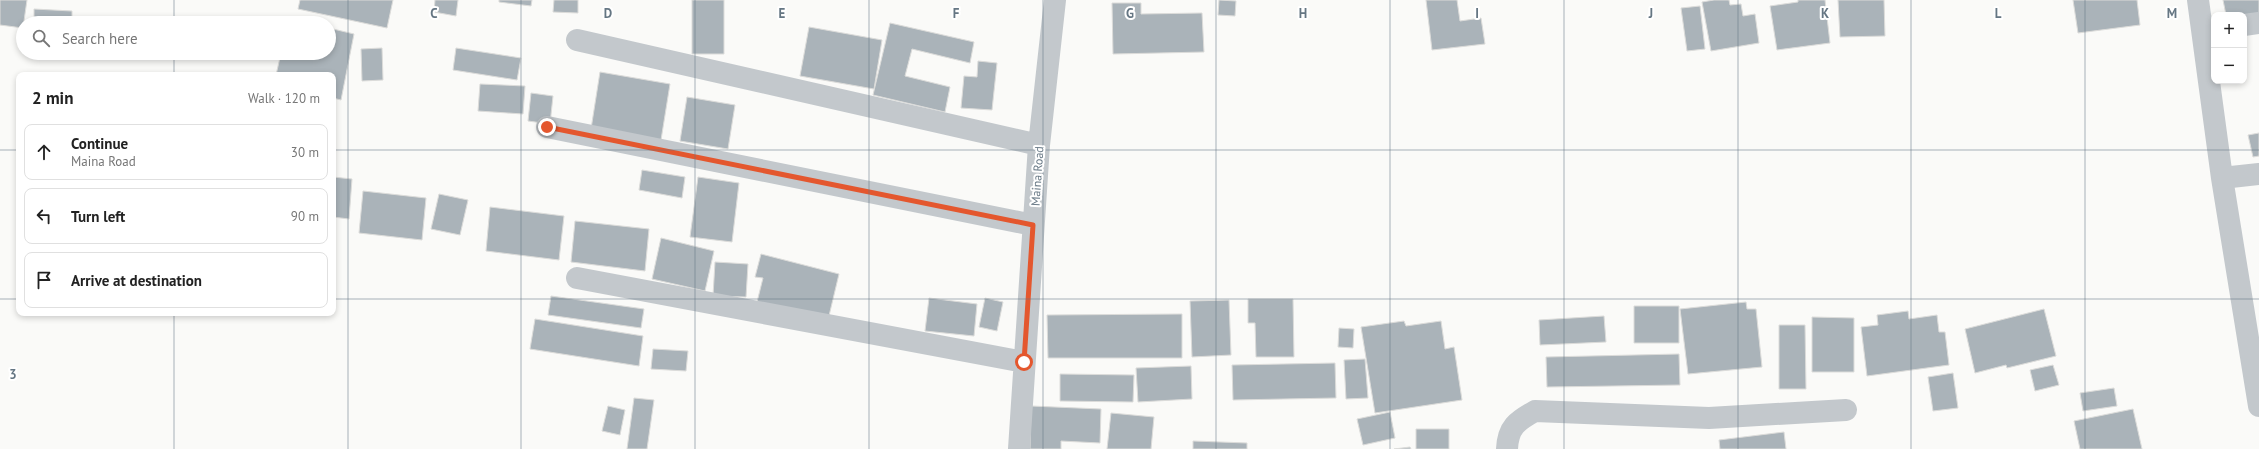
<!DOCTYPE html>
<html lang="en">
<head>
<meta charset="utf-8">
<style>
	:root { --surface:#fff; --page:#f2f2f2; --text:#222; --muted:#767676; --line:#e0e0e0 }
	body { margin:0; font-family:"PT Sans",sans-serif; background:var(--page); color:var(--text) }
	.controls { position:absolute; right:12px; top:12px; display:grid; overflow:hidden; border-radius:8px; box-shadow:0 2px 6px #0003 }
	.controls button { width:36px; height:36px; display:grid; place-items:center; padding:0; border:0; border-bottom:1px solid var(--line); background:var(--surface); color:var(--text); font:20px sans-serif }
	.stop { position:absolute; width:12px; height:12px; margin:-9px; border:3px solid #e4572e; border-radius:50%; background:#fff }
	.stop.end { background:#e4572e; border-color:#fff; box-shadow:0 1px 4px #0008 }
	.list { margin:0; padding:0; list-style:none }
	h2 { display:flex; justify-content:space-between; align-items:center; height:52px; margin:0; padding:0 16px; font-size:17px }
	h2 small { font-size:13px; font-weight:400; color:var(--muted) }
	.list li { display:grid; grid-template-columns:26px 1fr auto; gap:12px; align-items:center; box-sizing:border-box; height:56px; margin:0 8px 8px; padding:0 8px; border:1px solid var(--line); border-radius:8px }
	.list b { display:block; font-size:15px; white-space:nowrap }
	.list p { margin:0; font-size:13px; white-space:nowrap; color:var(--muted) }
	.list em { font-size:13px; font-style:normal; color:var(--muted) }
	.icon { flex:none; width:22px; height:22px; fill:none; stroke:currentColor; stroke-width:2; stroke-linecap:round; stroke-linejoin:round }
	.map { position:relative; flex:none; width:2259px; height:449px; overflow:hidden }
	.search { position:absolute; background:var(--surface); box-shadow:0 2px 6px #0003; left:16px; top:16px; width:320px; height:44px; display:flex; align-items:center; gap:10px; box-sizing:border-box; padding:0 14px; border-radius:22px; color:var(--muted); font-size:15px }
	.panel { position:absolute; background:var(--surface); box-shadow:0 2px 6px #0003; left:16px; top:72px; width:320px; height:244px; border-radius:8px }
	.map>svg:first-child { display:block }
</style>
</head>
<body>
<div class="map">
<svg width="2259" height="449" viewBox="0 0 2259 449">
	<rect width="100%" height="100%" fill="#fafaf8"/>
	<path fill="#aab3b9" stroke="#dcdcda" d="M 0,0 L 27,0 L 23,28 L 0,25 Z
		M 300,0 L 393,0 L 387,28 L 298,9 Z
		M 435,0 L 458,0 L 456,16 L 434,12 Z
		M 499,0 L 532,0 L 531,6 L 499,2 Z
		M 554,0 L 578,0 L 578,13 L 553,12 Z
		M 692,0 L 724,0 L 724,54 L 692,54 Z
		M 1219,0 L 1236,1 L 1235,16 L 1218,15 Z
		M 1426,0 L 1457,0 L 1460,21 L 1481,18 L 1485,44 L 1432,50 Z
		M 1714,0 L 1729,0 L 1730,5 L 1741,4 L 1743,16 L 1755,14 L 1759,43 L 1711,51 L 1702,2 Z
		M 1798,0 L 1825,0 L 1830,43 L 1777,50 L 1770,6 L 1798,2 Z
		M 1838,0 L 1884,0 L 1885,36 L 1840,37 Z
		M 2073,0 L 2137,0 L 2140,25 L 2078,33 Z
		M 2223,0 L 2259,0 L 2259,15 L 2226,15 Z
		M 1112,3 L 1141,3 L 1141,14 L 1202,13 L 1204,52 L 1113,54 Z
		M 1700,6 L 1705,49 L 1687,51 L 1681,8 Z
		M 34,9 L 72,11 L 72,23 L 34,23 Z
		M 287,20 L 302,23 L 286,23 Z
		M 890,23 L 974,42 L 970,63 L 912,49 L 905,76 L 950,87 L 945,112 L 873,95 Z
		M 809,27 L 882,40 L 874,89 L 800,76 Z
		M 329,28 L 354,34 L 341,100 L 333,98 L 333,75 L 276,75 L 281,53 L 329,53 Z
		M 382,48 L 383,80 L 362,81 L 361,49 Z
		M 456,48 L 521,58 L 517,80 L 453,70 Z
		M 978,61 L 997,63 L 992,110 L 961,108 L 964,76 L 977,77 Z
		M 600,72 L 670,84 L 661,140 L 591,129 Z
		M 480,84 L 525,86 L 523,114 L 478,111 Z
		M 531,93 L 553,96 L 550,124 L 528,121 Z
		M 687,97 L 735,105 L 728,149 L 680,141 Z
		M 2259,133 L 2259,156 L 2253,157 L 2248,135 Z
		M 642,170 L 685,177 L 682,198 L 639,190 Z
		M 333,177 L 352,179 L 349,219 L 333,217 Z
		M 698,177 L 739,183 L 732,242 L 690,237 Z
		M 363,191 L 426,198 L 422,240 L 359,233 Z
		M 439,194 L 468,200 L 460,235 L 431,229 Z
		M 490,207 L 564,216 L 559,260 L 486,251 Z
		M 575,221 L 649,229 L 645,271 L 571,262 Z
		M 661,238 L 714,251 L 705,291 L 652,279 Z
		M 761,254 L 839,274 L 828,320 L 757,302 L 763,278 L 755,277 Z
		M 715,262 L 748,264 L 746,297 L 713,296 Z
		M 551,296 L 644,309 L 641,328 L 548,315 Z
		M 929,298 L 977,304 L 974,336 L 925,331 Z
		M 985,298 L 1003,302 L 997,331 L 979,327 Z
		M 1248,299 L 1293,299 L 1294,357 L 1256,357 L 1255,323 L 1248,323 Z
		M 1229,300 L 1231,355 L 1192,357 L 1190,301 Z
		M 1746,302 L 1747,309 L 1756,309 L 1762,367 L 1688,374 L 1680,309 Z
		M 1634,306 L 1679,306 L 1679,343 L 1634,343 Z
		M 2044,309 L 2056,356 L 2007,368 L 2006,365 L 1975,373 L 1965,329 Z
		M 1908,311 L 1909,319 L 1937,315 L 1939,332 L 1945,332 L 1949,365 L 1867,376 L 1861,327 L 1878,325 L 1877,315 Z
		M 1182,314 L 1182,358 L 1048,358 L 1047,315 Z
		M 1604,316 L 1606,342 L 1540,345 L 1539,320 Z
		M 1812,317 L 1854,318 L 1854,372 L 1812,372 Z
		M 535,319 L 643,336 L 639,366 L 530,349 Z
		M 1404,321 L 1406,326 L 1441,321 L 1445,349 L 1454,347 L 1462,400 L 1375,413 L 1361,327 Z
		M 1779,325 L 1805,325 L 1806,389 L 1779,389 Z
		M 1339,328 L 1354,329 L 1353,348 L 1338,347 Z
		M 653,349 L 688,351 L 686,371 L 651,369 Z
		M 1679,354 L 1680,385 L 1547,387 L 1546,357 Z
		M 1365,359 L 1368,398 L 1346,399 L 1344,360 Z
		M 1335,363 L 1336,398 L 1233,400 L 1232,365 Z
		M 2053,365 L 2059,385 L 2035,391 L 2030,370 Z
		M 1191,366 L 1192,399 L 1138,402 L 1136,368 Z
		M 1953,373 L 1958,408 L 1933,411 L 1928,377 Z
		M 1060,374 L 1134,375 L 1133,402 L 1060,401 Z
		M 2114,388 L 2117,406 L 2083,411 L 2080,393 Z
		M 634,398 L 654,400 L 647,449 L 627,449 Z
		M 608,406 L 625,410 L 620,435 L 602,431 Z
		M 1031,406 L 1101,409 L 1100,443 L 1061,441 L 1061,449 L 1030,449 Z
		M 2133,409 L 2142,449 L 2080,449 L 2074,421 Z
		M 1390,412 L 1395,438 L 1363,445 L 1357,419 Z
		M 1111,413 L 1154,417 L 1151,449 L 1107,449 Z
		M 1416,429 L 1449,429 L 1449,449 L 1416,449 Z
		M 1784,432 L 1786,449 L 1720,449 L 1719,440 Z
		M 1193,441 L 1247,443 L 1247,449 L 1193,449 Z
		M 1410,447 L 1411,449 L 1394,449 Z"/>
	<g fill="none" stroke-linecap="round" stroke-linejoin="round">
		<path stroke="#c3c8cc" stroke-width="22" d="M 2198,0 L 2222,178 L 2259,406
			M 2244,25 L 2259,23
			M 577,40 L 1039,145
			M 547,127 L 1033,225
			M 2222,178 L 2259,174
			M 577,278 L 1024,362
			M 1019,449 L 1039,145 L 1055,0
			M 1507,449 C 1508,427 1517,421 1535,411 L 1709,418 L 1846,410"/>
	</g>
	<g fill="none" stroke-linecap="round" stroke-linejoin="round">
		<path stroke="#e4572e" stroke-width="5" d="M 547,127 L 1033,225 L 1024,362"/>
	</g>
	<path fill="none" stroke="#657683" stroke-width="1" stroke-opacity="0.55" d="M 174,0 L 174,23M 348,0 L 348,449M 521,0 L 521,449M 695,0 L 695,449M 869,0 L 869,449M 1043,0 L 1043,449M 1216,0 L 1216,449M 1390,0 L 1390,449M 1564,0 L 1564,449M 1738,0 L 1738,449M 1911,0 L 1911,449M 2085,0 L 2085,449M 174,53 L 174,75M 0,150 L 19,150M 333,150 L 2259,150M 0,299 L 19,299M 333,299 L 2259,299M 174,313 L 174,449"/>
	<g text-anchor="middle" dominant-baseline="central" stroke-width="4" stroke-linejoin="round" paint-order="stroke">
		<g font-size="12" fill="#657683" stroke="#fff">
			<text transform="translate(1037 176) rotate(-86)">Maina Road</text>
		</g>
	</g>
	<g font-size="13" text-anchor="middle" font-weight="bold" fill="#657683" stroke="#fff" stroke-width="4" stroke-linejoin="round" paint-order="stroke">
		<text x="434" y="18">C</text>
		<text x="608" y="18">D</text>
		<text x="782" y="18">E</text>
		<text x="956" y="18">F</text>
		<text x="1130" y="18">G</text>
		<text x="1303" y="18">H</text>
		<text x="1477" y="18">I</text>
		<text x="1651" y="18">J</text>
		<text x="1825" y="18">K</text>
		<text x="1998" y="18">L</text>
		<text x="2172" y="18">M</text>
		<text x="13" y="379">3</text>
	</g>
</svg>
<div class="controls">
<button>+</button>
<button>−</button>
</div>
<div class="stop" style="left:1024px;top:362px"></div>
<div class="stop end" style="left:547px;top:127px"></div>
<div class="search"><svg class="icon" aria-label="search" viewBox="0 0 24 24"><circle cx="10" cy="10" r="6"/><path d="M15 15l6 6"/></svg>Search here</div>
<section class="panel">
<h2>2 min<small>Walk · 120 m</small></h2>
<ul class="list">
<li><svg class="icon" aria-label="ahead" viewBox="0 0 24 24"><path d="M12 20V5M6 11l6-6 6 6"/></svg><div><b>Continue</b><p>Maina Road</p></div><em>30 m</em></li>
<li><svg class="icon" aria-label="left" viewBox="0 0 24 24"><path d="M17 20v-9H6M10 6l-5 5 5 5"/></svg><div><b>Turn left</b></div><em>90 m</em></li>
<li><svg class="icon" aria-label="arrive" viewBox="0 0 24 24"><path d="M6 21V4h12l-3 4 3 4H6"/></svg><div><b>Arrive at destination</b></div></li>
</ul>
</section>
</div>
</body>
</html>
